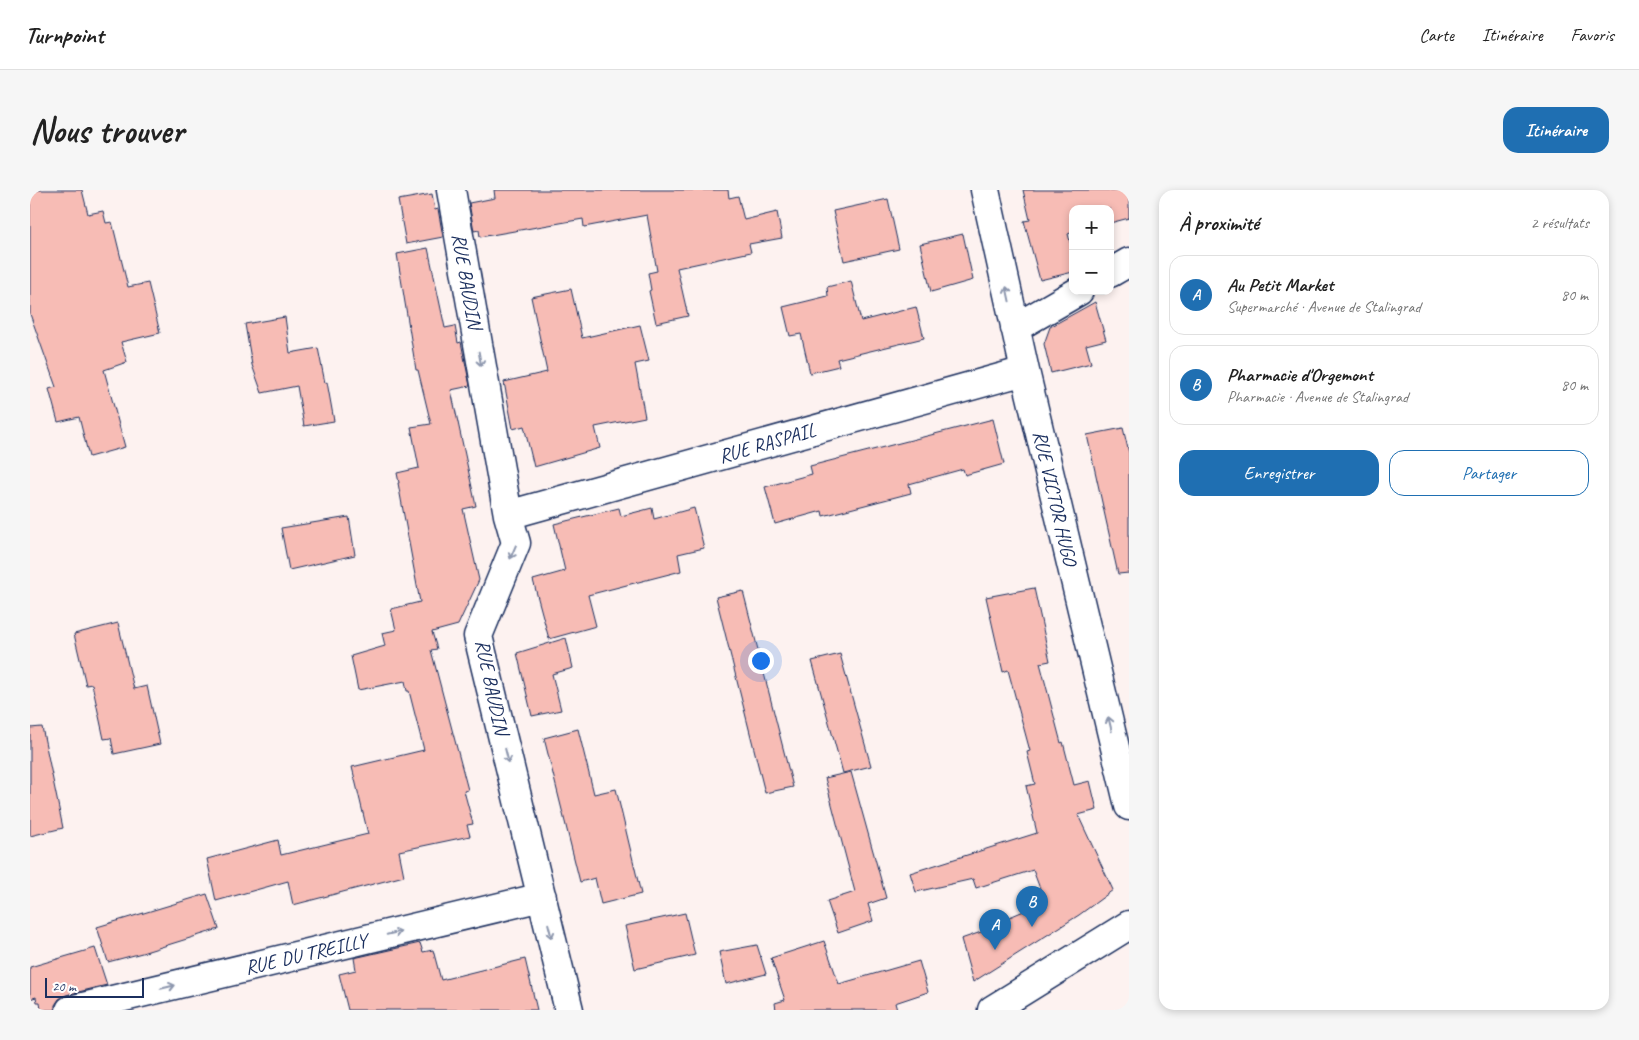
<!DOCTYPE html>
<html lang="fr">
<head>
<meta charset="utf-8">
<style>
	:root { --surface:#fff; --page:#f6f6f6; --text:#222; --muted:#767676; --line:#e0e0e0; --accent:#1f6fb2 }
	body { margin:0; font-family:Caveat,sans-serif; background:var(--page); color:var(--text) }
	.controls { position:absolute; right:15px; top:15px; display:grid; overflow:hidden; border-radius:10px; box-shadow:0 2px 8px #0003 }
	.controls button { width:45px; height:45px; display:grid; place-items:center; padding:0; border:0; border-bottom:1px solid var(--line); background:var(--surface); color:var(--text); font:25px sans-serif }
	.scale { position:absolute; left:15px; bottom:12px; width:99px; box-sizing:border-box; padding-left:5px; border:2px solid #1b2f5e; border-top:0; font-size:14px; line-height:18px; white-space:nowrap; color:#1b2f5e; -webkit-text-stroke:4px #fff; paint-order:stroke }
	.you { position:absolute; left:730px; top:470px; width:18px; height:18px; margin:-12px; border:4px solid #fff; border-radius:50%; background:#1a73e8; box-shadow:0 0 0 8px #1a73e833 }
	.badge { display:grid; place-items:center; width:32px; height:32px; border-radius:50%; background:var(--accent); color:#fff; font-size:16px; font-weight:700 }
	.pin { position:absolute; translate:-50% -41px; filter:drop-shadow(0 1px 2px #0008) }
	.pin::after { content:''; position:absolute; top:26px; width:18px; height:15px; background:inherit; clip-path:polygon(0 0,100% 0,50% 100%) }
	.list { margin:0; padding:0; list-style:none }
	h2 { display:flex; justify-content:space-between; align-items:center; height:65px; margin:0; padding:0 20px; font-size:21px }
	h2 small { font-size:16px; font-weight:400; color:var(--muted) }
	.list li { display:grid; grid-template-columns:32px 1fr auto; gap:15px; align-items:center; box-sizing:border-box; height:80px; margin:0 10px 10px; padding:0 10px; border:1px solid var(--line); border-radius:15px }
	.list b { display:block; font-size:19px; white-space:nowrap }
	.list p { margin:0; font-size:16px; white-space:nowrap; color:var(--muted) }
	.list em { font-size:16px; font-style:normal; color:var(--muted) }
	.actions { display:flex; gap:10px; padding:15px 20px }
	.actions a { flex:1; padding:11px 0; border:1px solid var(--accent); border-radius:15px; text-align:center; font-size:18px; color:var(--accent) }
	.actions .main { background:var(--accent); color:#fff }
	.map { position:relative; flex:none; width:1099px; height:820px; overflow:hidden; border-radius:15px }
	header { display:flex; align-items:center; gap:30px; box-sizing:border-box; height:70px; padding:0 25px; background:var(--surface); border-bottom:1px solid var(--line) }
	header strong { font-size:24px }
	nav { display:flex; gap:28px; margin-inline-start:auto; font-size:18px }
	.intro { display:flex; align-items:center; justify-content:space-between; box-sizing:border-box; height:120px; padding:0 30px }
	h1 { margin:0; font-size:35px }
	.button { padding:12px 22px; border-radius:15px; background:var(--accent); color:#fff; font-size:18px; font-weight:700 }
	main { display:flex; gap:30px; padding:0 30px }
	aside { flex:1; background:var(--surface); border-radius:15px; box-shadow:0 2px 8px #0003 }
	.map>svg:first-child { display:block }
</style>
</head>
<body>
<header>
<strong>Turnpoint</strong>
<nav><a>Carte</a><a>Itinéraire</a><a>Favoris</a></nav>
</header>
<div class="intro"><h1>Nous trouver</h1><a class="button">Itinéraire</a></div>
<main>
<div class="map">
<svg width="1099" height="820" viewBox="0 0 1099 820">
	<rect width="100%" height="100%" fill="#fdf2f0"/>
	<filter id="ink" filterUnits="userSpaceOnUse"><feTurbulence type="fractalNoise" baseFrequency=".02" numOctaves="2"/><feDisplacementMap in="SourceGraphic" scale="10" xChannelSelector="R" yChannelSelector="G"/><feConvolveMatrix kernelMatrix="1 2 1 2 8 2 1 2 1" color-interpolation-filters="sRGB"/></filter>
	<g filter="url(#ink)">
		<path fill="#f7bcb5" stroke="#1b2f5e" d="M 0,0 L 52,0 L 58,24 L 73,21 L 76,33 L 82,32 L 98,97 L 118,93 L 130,143 L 91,152 L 97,172 L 74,180 L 95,257 L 59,267 L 49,227 L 28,232 L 19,199 L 26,197 L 0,124 Z
			M 464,0 L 698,0 L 699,8 L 708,6 L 714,30 L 747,22 L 752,48 L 719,54 L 721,62 L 647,78 L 658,126 L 626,133 L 619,101 L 621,100 L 618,83 L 627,81 L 617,25 L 554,37 L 553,29 L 450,47 L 449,40 L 444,41 L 439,13 L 465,8 Z
			M 993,0 L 1099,0 L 1099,28 L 1080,33 L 1080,19 L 1043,19 L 1043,42 L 1038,44 L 1043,63 L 1043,82 L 1010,90 L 994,31 L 1000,30 Z
			M 402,4 L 405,20 L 408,19 L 413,47 L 376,54 L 368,10 Z
			M 858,9 L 869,59 L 814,71 L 803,21 Z
			M 933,44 L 943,90 L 901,102 L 890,54 Z
			M 398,58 L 415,138 L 425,136 L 428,153 L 431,152 L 440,196 L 421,200 L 446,316 L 433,319 L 449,390 L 428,435 L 402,442 L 407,459 L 401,460 L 438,600 L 434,601 L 443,634 L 437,635 L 440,646 L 369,661 L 374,686 L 263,715 L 258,691 L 186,711 L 177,669 L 248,650 L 251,665 L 338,644 L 322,577 L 394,560 L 379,501 L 377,501 L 375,491 L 328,500 L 321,466 L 355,456 L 352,443 L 366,440 L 361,419 L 390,412 L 368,293 L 369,293 L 367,283 L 389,278 L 381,237 L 401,234 L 388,180 L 386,180 L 367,64 Z
			M 821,91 L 831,131 L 886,117 L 894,148 L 807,169 L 809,176 L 780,183 L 771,144 L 760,146 L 753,117 L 798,106 L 797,97 Z
			M 541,99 L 552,148 L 610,135 L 619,171 L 605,174 L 615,227 L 565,237 L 570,258 L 504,277 L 494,236 L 483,239 L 474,192 L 517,182 L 501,107 Z
			M 1065,112 L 1076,150 L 1056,155 L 1061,173 L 1021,183 L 1014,154 L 1020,137 Z
			M 255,127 L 260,163 L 288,158 L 295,193 L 297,192 L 304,231 L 274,236 L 267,196 L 232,203 L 222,175 L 215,134 Z
			M 963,229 L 974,274 L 935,285 L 933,279 L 879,294 L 881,303 L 793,326 L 792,321 L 745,334 L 735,297 L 782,284 L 780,276 Z
			M 1093,238 L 1099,263 L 1099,383 L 1088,384 L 1057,245 Z
			M 589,318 L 591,326 L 622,318 L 624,329 L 664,318 L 674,358 L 648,364 L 651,381 L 558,405 L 566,436 L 519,449 L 503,390 L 535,381 L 524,334 Z
			M 319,327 L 325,365 L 259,380 L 251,338 Z
			M 1004,398 L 1020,471 L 1010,473 L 1031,553 L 1033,552 L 1044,595 L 1060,591 L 1067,620 L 1048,625 L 1083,700 L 1049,725 L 943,792 L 931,749 L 957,740 L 956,737 L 1015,712 L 1003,680 L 946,698 L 943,689 L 886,702 L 880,683 L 1007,643 L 996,596 L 1005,594 L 997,562 L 1000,561 L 978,480 L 973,482 L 956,407 Z
			M 713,401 L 763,597 L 735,603 L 686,407 Z
			M 88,433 L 104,499 L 117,496 L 130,554 L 84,564 L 81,548 L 74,549 L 62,494 L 56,495 L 44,444 Z
			M 536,448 L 543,478 L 522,484 L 531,520 L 502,526 L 487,463 Z
			M 810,464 L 841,576 L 813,583 L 782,471 Z
			M 12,537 L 33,638 L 0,646 L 0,538 Z
			M 548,539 L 564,604 L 586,599 L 611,704 L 571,714 L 565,688 L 550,692 L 514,548 Z
			M 821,582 L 856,708 L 838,714 L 843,731 L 808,743 L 797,711 L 825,702 L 795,588 Z
			M 177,704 L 189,739 L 112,763 L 78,772 L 67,737 Z
			M 655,723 L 665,765 L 605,779 L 595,736 Z
			M 794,751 L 809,794 L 889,771 L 898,802 L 865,813 L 867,820 L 746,820 L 745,813 L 755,810 L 741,768 Z
			M 390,753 L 393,762 L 403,760 L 411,790 L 495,769 L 507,820 L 318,820 L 309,784 L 326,780 L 324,768 Z
			M 727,755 L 736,784 L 696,794 L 689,762 Z
			M 65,758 L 77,795 L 36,805 L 29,809 L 25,815 L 25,820 L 11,820 L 10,812 L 7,812 L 6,807 L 0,809 L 0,777 Z"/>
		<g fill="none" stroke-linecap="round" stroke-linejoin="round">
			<defs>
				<path id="street" d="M 421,0 L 478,325 L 486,353 L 448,446 L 539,820
					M 955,0 L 995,181 L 1099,616
					M 1080,83 L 1099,72
					M 985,138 L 1049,101
					M 478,325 L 995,181
					M 40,820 L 512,707"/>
				<path id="secondary" d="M 962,820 L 1099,735"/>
			</defs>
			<use href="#street" stroke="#1b2f5e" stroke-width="31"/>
			<use href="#secondary" stroke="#1b2f5e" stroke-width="31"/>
			<use href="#street" stroke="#fff" stroke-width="28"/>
			<use href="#secondary" stroke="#fff" stroke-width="28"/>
		</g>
		<defs><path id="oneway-shaft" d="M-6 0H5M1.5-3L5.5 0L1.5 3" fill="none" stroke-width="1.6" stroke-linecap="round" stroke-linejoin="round" transform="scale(1.25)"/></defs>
		<g stroke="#8d97ae">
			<use href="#oneway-shaft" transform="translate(978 104) rotate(-102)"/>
			<use href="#oneway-shaft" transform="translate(450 169) rotate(80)"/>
			<use href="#oneway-shaft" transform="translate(483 362) rotate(113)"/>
			<use href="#oneway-shaft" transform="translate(1080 534) rotate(-103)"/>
			<use href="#oneway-shaft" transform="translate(477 566) rotate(76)"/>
			<use href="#oneway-shaft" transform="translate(520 741) rotate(76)"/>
			<use href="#oneway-shaft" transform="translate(364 743) rotate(-13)"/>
			<use href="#oneway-shaft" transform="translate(138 797) rotate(-13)"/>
		</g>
	</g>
	<g text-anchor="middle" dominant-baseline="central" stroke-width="4.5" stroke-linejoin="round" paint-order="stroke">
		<g font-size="20" fill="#1b2f5e" stroke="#fff">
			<text transform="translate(437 91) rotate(80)">RUE BAUDIN</text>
			<text transform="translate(737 253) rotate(-16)">RUE RASPAIL</text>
			<text transform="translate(1025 308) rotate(77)">RUE VICTOR HUGO</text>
			<text transform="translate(462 497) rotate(78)">RUE BAUDIN</text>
			<text transform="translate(276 764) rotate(-13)">RUE DU TREILLY</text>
		</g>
	</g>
</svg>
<div class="controls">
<button>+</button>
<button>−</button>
</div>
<div class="scale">20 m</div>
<div class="you"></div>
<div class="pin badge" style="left:965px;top:760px">A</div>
<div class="pin badge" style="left:1002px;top:737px">B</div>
</div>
<aside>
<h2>À proximité<small>2 résultats</small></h2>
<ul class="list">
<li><span class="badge">A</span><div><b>Au Petit Market</b><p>Supermarché · Avenue de Stalingrad</p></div><em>80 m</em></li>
<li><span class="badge">B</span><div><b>Pharmacie d'Orgemont</b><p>Pharmacie · Avenue de Stalingrad</p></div><em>80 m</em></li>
</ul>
<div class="actions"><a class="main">Enregistrer</a><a>Partager</a></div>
</aside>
</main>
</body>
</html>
